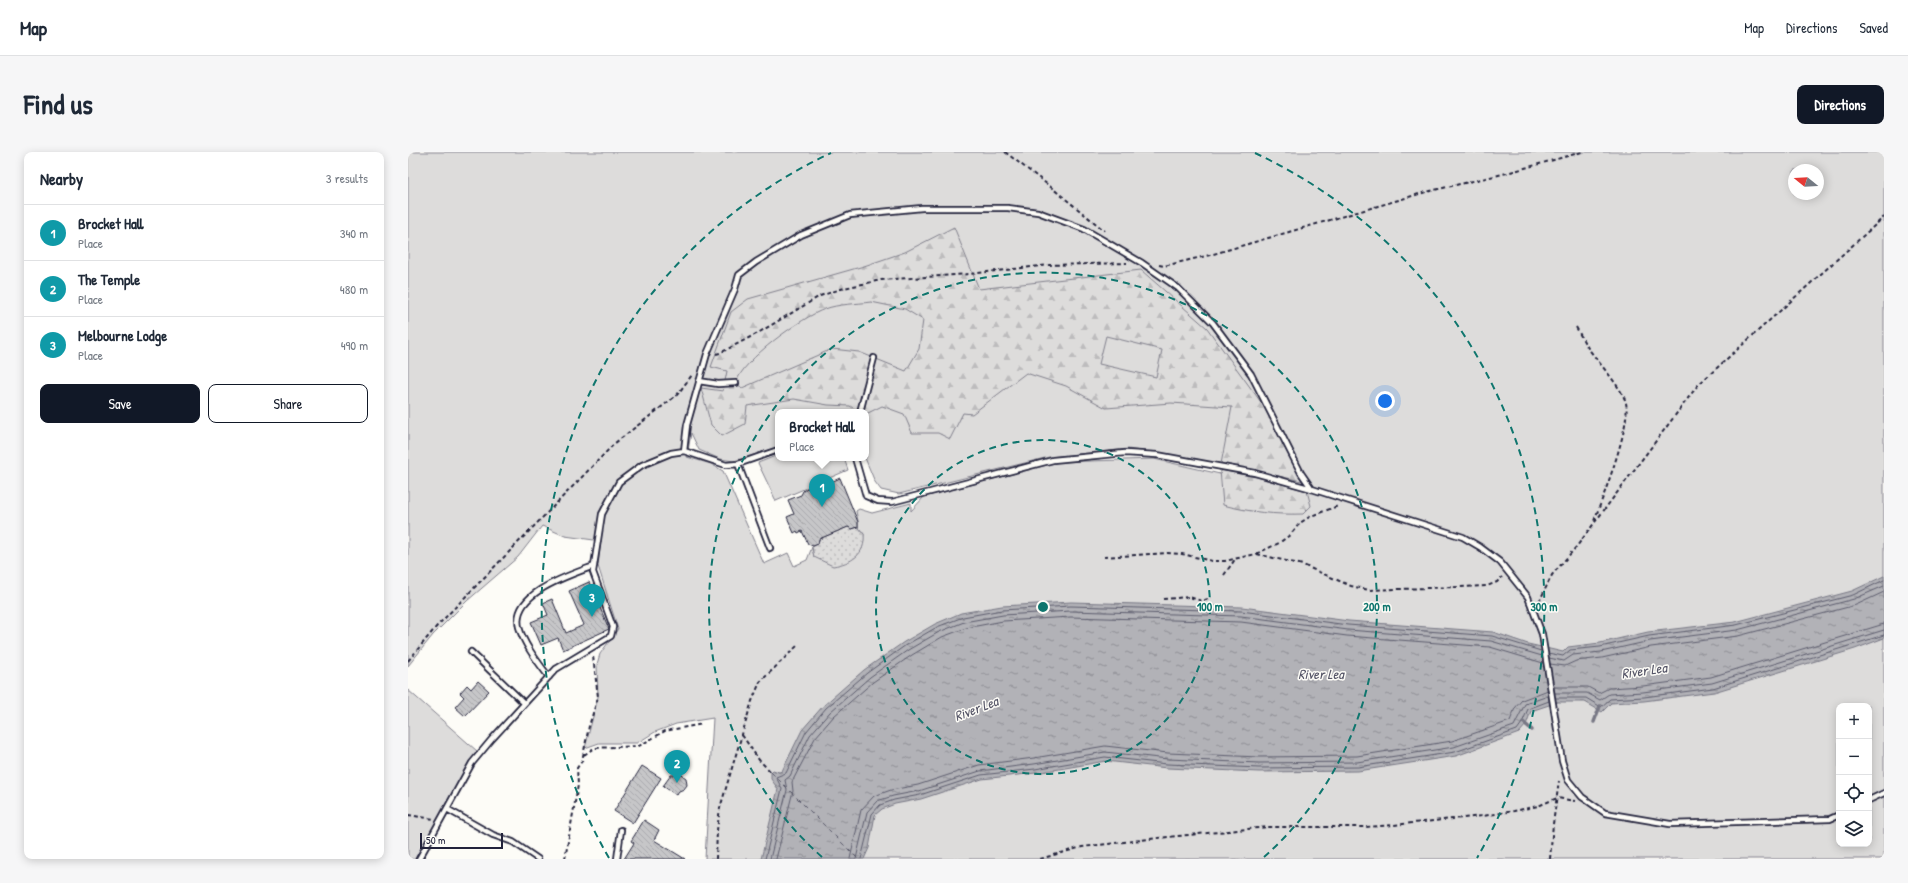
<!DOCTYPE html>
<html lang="en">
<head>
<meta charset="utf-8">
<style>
	:root { --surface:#fff; --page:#f6f6f7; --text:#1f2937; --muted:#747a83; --line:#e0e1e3; --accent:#111827 }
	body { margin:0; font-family:"Patrick Hand",sans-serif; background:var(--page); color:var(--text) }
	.controls { position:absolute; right:12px; bottom:12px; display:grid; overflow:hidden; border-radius:8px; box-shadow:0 2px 10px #0003 }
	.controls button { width:36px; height:36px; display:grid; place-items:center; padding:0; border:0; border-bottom:1px solid var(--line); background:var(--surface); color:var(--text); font:20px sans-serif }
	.compass { position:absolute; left:1380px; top:12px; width:36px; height:36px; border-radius:50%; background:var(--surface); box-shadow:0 2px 10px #0003; rotate:288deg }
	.scale { position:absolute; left:12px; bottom:10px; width:83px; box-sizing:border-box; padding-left:4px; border:2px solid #22223b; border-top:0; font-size:11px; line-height:14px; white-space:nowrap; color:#22223b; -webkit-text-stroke:3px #fdfcf7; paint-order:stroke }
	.you { position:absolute; left:977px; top:249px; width:14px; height:14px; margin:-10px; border:3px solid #fff; border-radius:50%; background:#1a73e8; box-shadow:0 0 0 6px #1a73e833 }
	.badge { display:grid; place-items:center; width:26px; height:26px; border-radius:50%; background:var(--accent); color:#fff; font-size:13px; font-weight:700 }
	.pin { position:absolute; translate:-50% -33px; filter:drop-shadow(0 1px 2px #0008) }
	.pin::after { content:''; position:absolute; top:21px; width:14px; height:12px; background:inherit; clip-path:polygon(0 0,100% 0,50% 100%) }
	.popup { position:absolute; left:367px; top:257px; width:94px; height:52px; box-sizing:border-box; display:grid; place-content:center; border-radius:8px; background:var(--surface); filter:drop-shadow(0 1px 3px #0005); font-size:13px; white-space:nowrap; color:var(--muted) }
	.popup b { font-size:15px; color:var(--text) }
	.popup::after { content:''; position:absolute; left:50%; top:100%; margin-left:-8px; border:8px solid transparent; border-top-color:var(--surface) }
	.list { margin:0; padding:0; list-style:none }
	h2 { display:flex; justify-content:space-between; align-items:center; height:52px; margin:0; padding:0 16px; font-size:17px }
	h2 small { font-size:13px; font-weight:400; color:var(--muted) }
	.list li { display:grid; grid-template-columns:26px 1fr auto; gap:12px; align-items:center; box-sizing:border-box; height:56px; padding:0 16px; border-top:1px solid var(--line) }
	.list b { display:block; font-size:15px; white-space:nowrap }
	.list p { margin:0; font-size:13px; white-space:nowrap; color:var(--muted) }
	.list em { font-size:13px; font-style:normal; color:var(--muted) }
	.actions { display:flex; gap:8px; padding:12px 16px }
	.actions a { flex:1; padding:9px 0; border:1px solid var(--accent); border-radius:8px; text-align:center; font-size:14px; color:var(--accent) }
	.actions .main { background:var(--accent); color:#fff }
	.icon { flex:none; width:22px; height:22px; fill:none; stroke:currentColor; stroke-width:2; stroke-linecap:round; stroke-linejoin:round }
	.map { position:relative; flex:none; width:1476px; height:707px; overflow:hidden; border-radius:8px }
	header { display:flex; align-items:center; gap:24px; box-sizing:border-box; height:56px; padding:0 20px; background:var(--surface); border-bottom:1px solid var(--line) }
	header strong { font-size:19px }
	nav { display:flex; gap:22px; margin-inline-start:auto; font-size:14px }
	.intro { display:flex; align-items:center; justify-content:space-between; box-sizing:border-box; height:96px; padding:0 24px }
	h1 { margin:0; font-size:28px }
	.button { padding:10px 18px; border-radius:8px; background:var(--accent); color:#fff; font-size:14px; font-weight:700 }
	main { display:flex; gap:24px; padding:0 24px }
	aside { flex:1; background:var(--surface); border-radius:8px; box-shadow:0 2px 10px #0003 }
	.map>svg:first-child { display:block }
</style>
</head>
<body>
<header>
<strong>Map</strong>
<nav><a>Map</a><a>Directions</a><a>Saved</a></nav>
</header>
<div class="intro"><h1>Find us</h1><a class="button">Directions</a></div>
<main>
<aside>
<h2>Nearby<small>3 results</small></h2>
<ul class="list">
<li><span class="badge" style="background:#0f9aa8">1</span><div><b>Brocket Hall</b><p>Place</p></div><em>340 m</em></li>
<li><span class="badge" style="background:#0f9aa8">2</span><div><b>The Temple</b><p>Place</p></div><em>480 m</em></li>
<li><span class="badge" style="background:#0f9aa8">3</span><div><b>Melbourne Lodge</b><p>Place</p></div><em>490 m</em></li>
</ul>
<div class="actions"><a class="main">Save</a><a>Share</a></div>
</aside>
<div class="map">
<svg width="1476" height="707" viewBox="0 0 1476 707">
	<defs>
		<pattern id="forest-firs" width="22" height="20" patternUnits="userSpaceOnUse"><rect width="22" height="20" fill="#dddcdb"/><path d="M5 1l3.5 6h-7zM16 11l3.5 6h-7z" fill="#bdbcbd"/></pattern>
		<pattern id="garden-dots" width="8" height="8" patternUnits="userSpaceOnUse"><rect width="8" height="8" fill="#dddcdb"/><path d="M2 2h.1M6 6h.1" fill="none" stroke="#bdbcbd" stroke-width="1.8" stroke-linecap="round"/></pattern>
		<pattern id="water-ripples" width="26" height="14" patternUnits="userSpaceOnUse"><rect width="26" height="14" fill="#b2b2b7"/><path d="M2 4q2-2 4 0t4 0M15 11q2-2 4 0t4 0" fill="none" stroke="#909096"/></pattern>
		<pattern id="building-back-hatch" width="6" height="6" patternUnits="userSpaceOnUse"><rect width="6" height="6" fill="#c6c6c8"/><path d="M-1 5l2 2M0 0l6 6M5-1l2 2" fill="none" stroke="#aaaaad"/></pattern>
	</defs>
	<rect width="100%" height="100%" fill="#fdfcf7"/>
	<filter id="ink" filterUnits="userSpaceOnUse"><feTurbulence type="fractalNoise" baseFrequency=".025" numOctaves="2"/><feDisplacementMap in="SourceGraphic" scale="8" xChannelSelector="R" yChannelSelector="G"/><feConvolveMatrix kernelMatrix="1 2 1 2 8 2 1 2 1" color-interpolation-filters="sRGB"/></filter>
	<g filter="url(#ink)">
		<path fill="#dddcdb" stroke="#807f8b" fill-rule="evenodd" d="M 0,0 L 1476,0 L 1476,707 L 297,707 L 305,566 L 268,572 L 247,580 L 229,591 L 191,591 L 177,596 L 190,545 L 189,512 L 192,502 L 210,477 L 190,414 L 193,389 L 157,384 L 134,374 L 110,405 L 59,449 L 25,483 L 0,514 ZM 1386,18 L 1410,18 L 1410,42 L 1386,42 ZM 449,258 L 458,260 L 458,306 L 457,306 L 467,330 L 473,338 L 491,342 L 641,305 L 720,297 L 813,312 L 812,322 L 746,307 L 651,310 L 516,345 L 503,359 L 503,351 L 464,361 L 451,357 L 448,359 L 450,369 L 450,375 L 456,382 L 454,397 L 406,405 L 404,395 L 399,408 L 386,414 L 380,401 L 356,412 L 315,319 L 303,312 L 279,305 L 283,281 L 291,298 L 312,307 L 326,309 L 370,295 L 370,260 L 447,260 ZM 1431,554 L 1461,554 L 1461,692 L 1431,692 Z
			M 370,303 L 370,306 L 436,306 L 440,318 L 368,349 L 350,311 Z
			M 0,538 L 69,599 L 7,707 L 0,707 Z"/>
		<path fill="url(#forest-firs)" stroke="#807f8b" fill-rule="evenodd" d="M 546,75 L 571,137 L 733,118 L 799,176 L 855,253 L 894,329 L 813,312 L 824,255 L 763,251 L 698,256 L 658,234 L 618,221 L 564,262 L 555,261 L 542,287 L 530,281 L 504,281 L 496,262 L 474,254 L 458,262 L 458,260 L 451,260 L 442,254 L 420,253 L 386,247 L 339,254 L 337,272 L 314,284 L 303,273 L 293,236 L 315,239 L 319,219 L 303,215 L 323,160 L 340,147 L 456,114 L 497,100 ZM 463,150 L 497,157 L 515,168 L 511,197 L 498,219 L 451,200 L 424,197 L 334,236 L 328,231 C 334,208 394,165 417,157 C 430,152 448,152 463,150 ZM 698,184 L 754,198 L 748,225 L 691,212 Z
			M 812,318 L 848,325 L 899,339 L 903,354 L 895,362 C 867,363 842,360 815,353 Z"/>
		<path fill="url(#garden-dots)" stroke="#807f8b" d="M 440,375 L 444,377 L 450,375 L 456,382 C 458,403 443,411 425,414 L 406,405 L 404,395 L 410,392 L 411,387 Z"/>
		<path fill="url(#water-ripples)" stroke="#787885" d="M 1476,424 L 1476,486 L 1447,497 L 1306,540 L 1236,549 L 1203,551 L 1194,560 L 1177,550 L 1150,550 L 1123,559 L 1118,573 L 1111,581 L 1048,604 L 950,619 L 851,620 L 759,616 L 698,609 L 628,621 L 574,627 L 513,647 L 487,652 L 474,657 L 467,663 L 461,696 L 456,707 L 353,707 L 370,637 L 363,627 L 363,620 L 365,618 L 371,620 L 374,619 L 394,578 L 415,554 L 456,518 L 496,490 L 527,472 L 553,461 L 594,454 L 663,450 L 834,455 L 941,469 L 1085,480 L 1120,492 L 1155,500 L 1160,495 L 1192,491 L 1240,480 L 1327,470 L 1444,439 Z"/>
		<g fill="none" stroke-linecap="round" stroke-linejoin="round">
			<path stroke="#5c5c6d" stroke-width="1" d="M 1140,501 L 1155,504 L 1162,498 L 1192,495 L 1241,484 L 1328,473 L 1445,443 L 1476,428
				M 1141,506 L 1156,509 L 1165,503 L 1193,500 L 1242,489 L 1329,478 L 1446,447 L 1476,434
				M 1142,512 L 1157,514 L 1168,509 L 1194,506 L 1243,495 L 1330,484 L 1448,453 L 1476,440
				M 1146,535 L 1180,535 L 1191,541 L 1201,536 L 1235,534 L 1303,525 L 1476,472
				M 1147,541 L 1179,541 L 1192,548 L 1201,542 L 1235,540 L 1304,531 L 1476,478
				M 1147,546 L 1178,546 L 1193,555 L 1202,547 L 1236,545 L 1305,536 L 1476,483
				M 357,707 L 374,637 L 368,625 L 378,621 L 398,580 L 418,556 L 459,521 L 498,493 L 529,475 L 555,465 L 594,458 L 663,454 L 833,459 L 940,473 L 1084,484 L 1133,499
				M 362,707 L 379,638 L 377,628 L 382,624 L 402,583 L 422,560 L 462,525 L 500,498 L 531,480 L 556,470 L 595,463 L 663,459 L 833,464 L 940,478 L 1083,489 L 1134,504
				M 368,707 L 385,639 L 384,630 L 407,586 L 426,564 L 465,530 L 504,503 L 534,485 L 558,476 L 595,469 L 663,465 L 833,470 L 939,484 L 1082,495 L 1135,511
				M 442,707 L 453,658 L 466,644 L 483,638 L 510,633 L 571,613 L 626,606 L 697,594 L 760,601 L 851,605 L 949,604 L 1044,589 L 1102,569 L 1107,556 L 1114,548 L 1140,538
				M 448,707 L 459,660 L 469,649 L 485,644 L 511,639 L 572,619 L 626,612 L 697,600 L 760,607 L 851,611 L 949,610 L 1046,595 L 1106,574 L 1117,552 L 1140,544
				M 453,707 L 464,662 L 472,653 L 486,648 L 512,643 L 573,623 L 627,617 L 697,605 L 759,612 L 851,616 L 950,615 L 1047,600 L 1109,578 L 1114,571 L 1120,557 L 1141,549"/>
			<path stroke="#787885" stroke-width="3.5" d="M 1115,570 L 1124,578
				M 1186,570 L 1192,554"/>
			<path stroke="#545466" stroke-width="1" stroke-dasharray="5 4" stroke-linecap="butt" d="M 363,620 L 450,707"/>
		</g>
		<path fill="url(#building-back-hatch)" stroke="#22223b" d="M 432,326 L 450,370 L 450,375 L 444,377 L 440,375 L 411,387 L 410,392 L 405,394 L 400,392 L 394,379 L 390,381 L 389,379 L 386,381 L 379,365 L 386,362 L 380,348 L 393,343 L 395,339 L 399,336 L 408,340 L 412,328 L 419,332 Z
			M 181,430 L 201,477 L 155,498 L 150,486 L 133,493 L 123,470 L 140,463 L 135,451 L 144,447 L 158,481 L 176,473 L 161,439 Z
			M 70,529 L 81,539 L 57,564 L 47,555 L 56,545 L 52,541 L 59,533 L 63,537 Z
			M 234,614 L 253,626 L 225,671 L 206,659 Z
			M 271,621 L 278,626 L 279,633 L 276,637 L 271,639 L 268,643 L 255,634 L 263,623 L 268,623 Z
			M 236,668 L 251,678 L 246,688 L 277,707 L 216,707 L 226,691 L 223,689 Z"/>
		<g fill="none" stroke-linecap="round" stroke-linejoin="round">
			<defs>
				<path id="service" d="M 291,229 L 310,232 L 328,231
					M 452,260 L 466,206
					M 276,299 L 318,313 L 330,312 L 370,298
					M 447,306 L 458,344 L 470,349 L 484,350 L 645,308 L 717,301 L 749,303 L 847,321 L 904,337 L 1055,385 L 1072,395 L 1092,410 L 1120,445 L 1134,482 L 1154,609 L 1160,628 L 1174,645 L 1197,661 L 1262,672 L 1422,667 L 1431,663
					M 330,312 L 362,396
					M 63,500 L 116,551
					M 141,525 C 130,510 116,493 111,475 C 103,441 162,423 186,414
					M 1461,648 L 1476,641
					M 39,657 L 85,683 L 105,690 L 130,707
					M 11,707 L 64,611 L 84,587 L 148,517 L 203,484 L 205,475 L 185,420 L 194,362 L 211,330 L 234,313 L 263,301 L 276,299 L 279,273 L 299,202 L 327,137 L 331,123 L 348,110 L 393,83 L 442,63 L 514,56 L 600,56 L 630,60 L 676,77 L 734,111 L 770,136 L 805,171 L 843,222 L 893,321 L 904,337
					M 209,707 L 213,678"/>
			</defs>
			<use href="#service" stroke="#22223b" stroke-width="8"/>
			<path stroke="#22223b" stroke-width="2" stroke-dasharray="4 3" stroke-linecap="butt" d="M 597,0 L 644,36 L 697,79
				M 751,113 L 756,114 L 802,103 L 1018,40 L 1099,21 L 1174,0
				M 1168,175 C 1172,182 1175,189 1180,196 C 1189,209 1215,237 1218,251 C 1223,274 1195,345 1186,369
				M 308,202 L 312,201 L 350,181 L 412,144 L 436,136 L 473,128 L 562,122 L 641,113 L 719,111
				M 849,402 L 895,413 L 943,434 L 961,438 L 1079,434 L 1089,430 L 1094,425
				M 696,405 L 759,401 L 774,402 L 804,409 L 817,409 L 848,402 L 871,391 L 882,383 L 892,371 L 903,364 L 930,354
				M 816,423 L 828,406
				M 755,447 L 781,445 L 794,449 L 803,446
				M 1131,450 L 1144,423 L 1169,394 L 1290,233 L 1476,65
				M 0,509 L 29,474 L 207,291 L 269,243 L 284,223
				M 334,583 L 351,608 L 363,620
				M 176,603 L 186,596 L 231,594 L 257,579 L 295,572
				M 0,663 L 26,667
				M 157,707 L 170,633 L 169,616 L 174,609 L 181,574 L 190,545 L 185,504
				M 308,707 L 309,678 L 312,656 L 344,549 L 352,530 L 389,494
				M 632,707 L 674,695 L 750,686 L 860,675 L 957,675 L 985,673 L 1075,664 L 1106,659 L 1130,654 L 1149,646 L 1167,649
				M 1142,707 L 1145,672 L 1151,629"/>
			<use href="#service" stroke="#fdfcf7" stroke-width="4.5"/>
		</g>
	</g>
	<g fill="none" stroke="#0f766e" stroke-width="2" stroke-dasharray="7 5">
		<circle cx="635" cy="455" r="167"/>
		<path d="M414 705A334 334 0 1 1 856 705"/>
		<path d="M201 706A501 501 0 0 1 423 1M847 1A501 501 0 0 1 1069 706"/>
	</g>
	<g text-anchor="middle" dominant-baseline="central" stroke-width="3" stroke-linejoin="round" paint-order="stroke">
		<g font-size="14" font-style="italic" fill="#545466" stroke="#fdfcf7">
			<text transform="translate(1236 518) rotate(-8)">River Lea</text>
			<text x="913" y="521">River Lea</text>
			<text transform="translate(568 556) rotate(-21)">River Lea</text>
		</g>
	</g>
	<circle cx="635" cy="455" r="6" fill="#0f766e" stroke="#fdfcf7" stroke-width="2"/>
	<g font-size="12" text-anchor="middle" font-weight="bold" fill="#0f766e" stroke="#fdfcf7" stroke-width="3" stroke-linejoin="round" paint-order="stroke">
		<text x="802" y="459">100 m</text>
		<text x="969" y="459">200 m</text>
		<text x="1136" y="459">300 m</text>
	</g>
</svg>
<div class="controls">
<button>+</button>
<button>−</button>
<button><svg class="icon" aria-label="locate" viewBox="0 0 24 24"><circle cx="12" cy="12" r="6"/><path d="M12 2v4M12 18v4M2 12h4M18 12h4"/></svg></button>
<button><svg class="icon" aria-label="layers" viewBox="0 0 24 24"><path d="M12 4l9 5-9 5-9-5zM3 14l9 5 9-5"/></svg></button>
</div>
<svg class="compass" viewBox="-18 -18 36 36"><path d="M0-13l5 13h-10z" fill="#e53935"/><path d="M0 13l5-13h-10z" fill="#747a83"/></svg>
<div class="scale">50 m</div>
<div class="you"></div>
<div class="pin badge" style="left:414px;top:355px;background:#0f9aa8">1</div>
<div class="popup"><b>Brocket Hall</b>Place</div>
<div class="pin badge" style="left:269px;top:631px;background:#0f9aa8">2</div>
<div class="pin badge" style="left:184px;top:465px;background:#0f9aa8">3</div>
</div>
</main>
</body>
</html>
